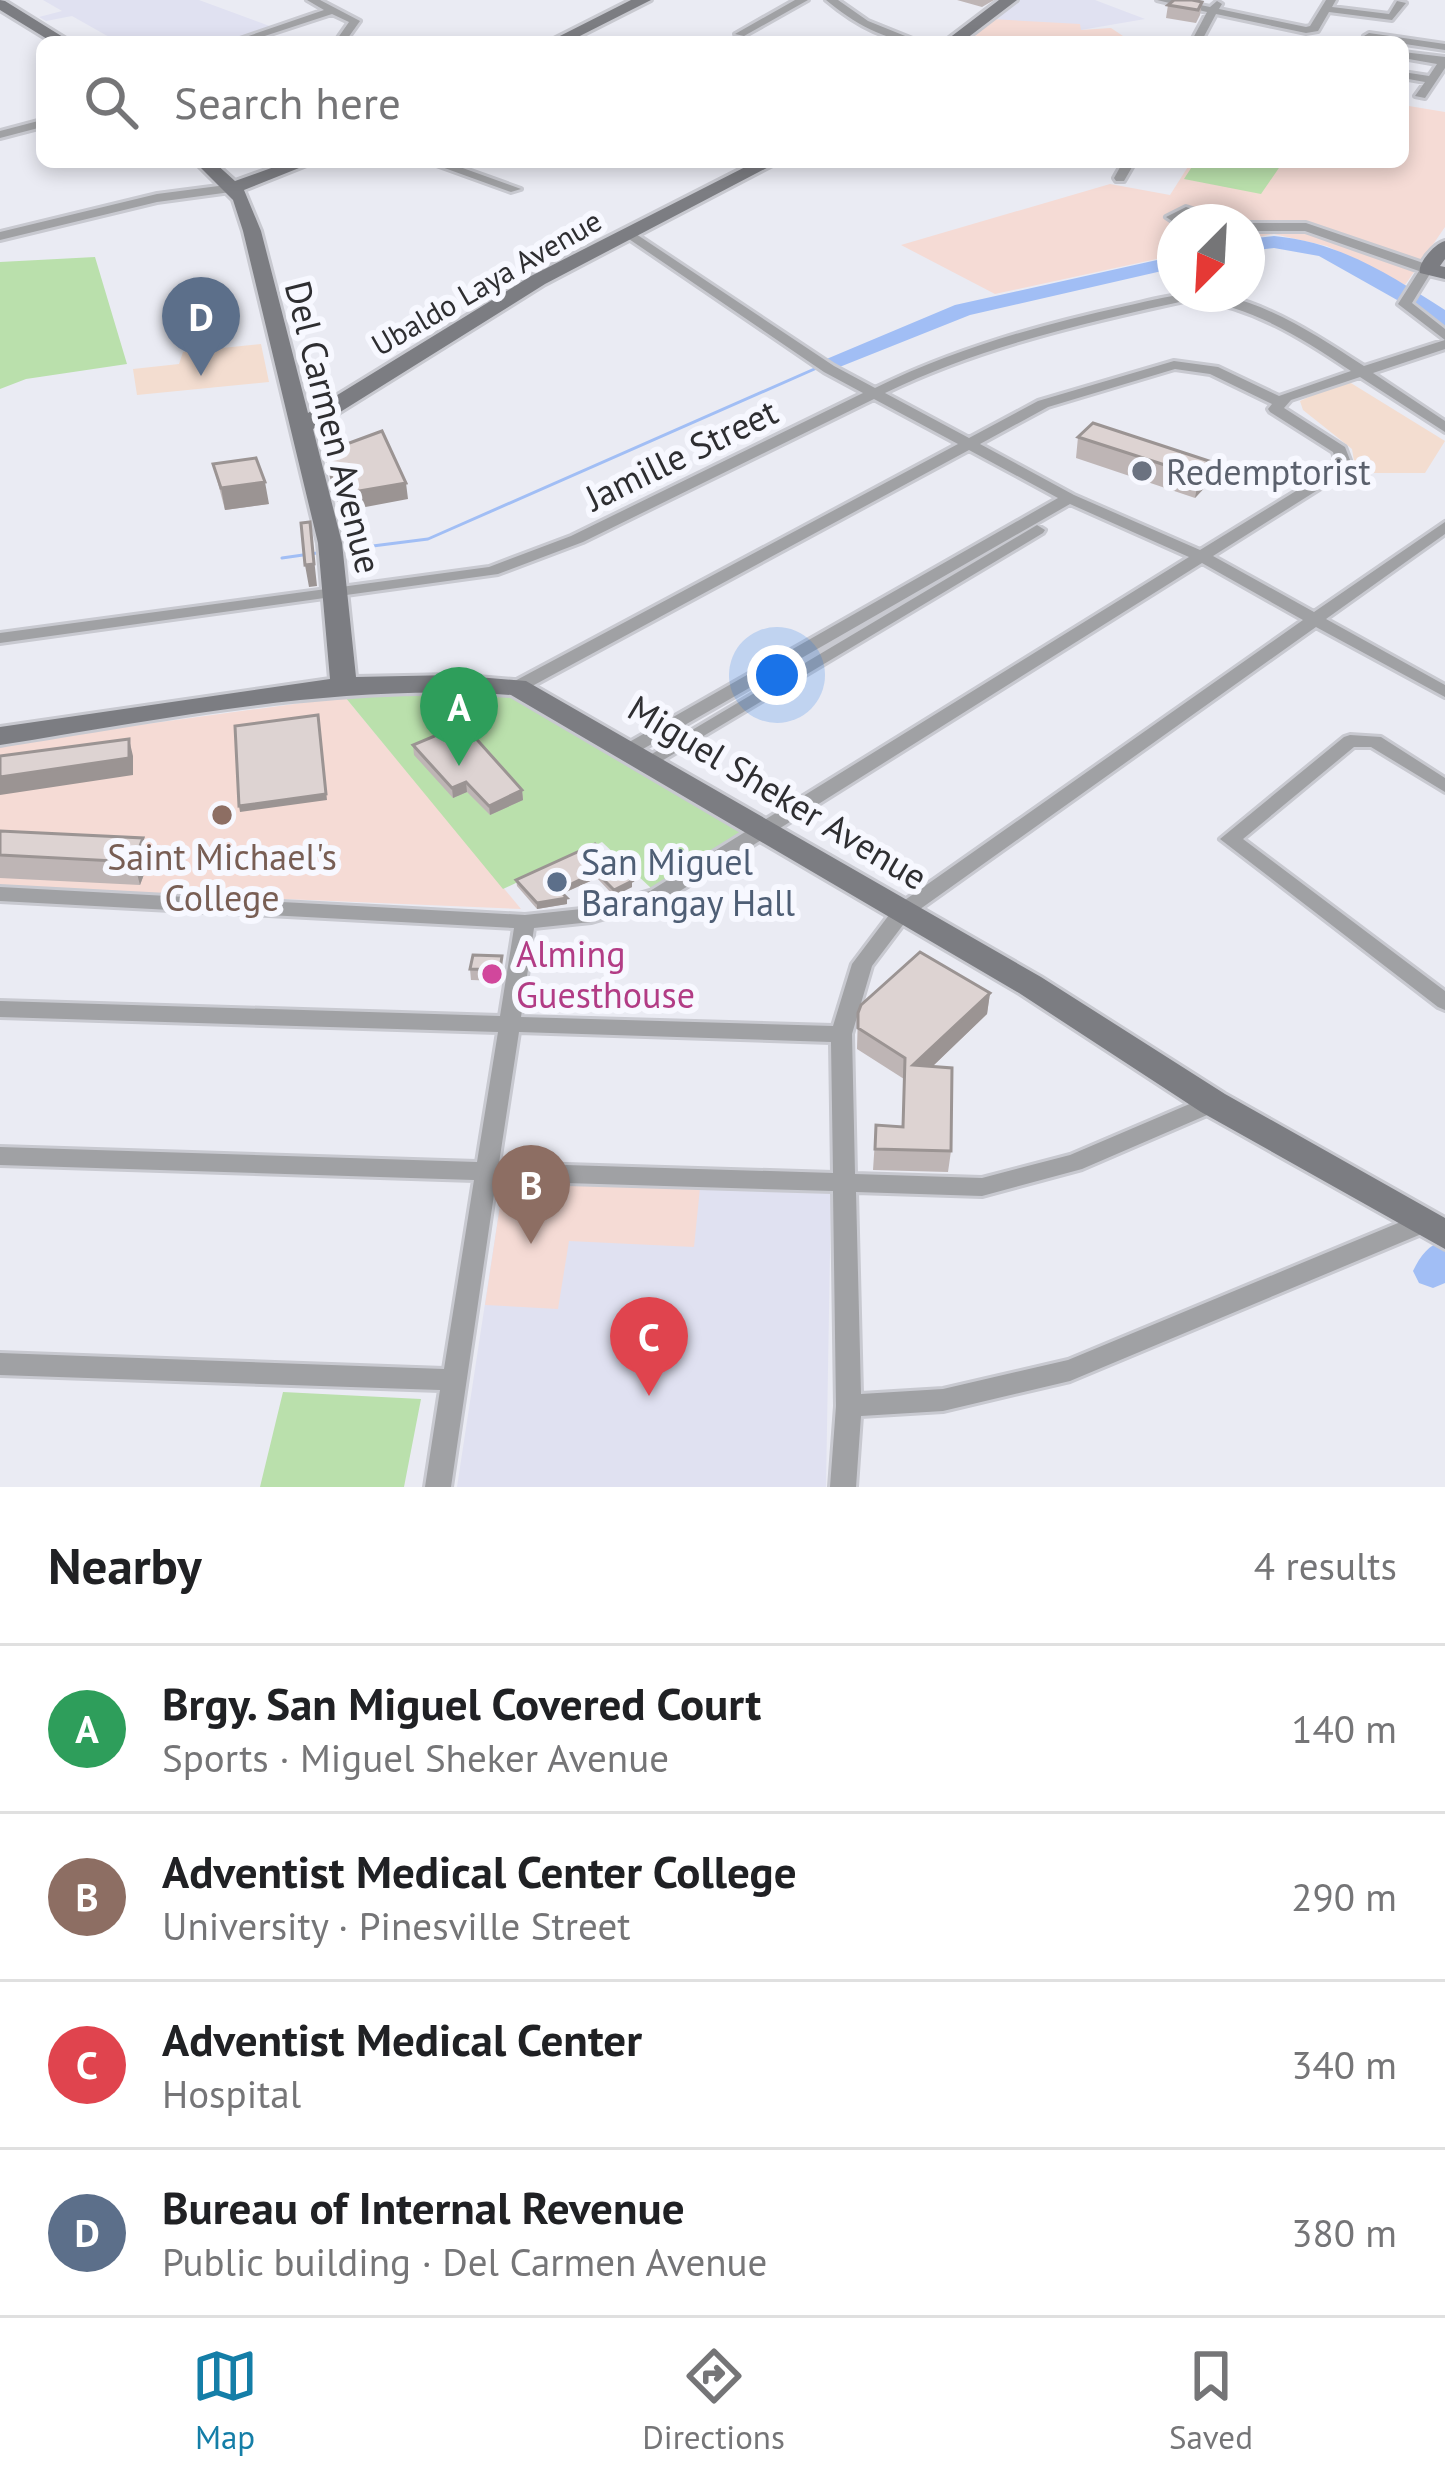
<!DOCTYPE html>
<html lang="en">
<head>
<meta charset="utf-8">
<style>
	:root { --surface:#fff; --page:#f6f6f6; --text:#202124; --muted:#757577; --line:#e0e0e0; --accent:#147ea7 }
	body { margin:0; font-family:"PT Sans",sans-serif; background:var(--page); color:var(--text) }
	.compass { position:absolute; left:1157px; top:204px; width:108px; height:108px; border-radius:50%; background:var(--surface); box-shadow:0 6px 18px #0003; rotate:204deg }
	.you { position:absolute; left:777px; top:675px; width:42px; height:42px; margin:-30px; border:9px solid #fff; border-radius:50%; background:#1a73e8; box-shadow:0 0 0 18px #1a73e833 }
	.badge { display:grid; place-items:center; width:78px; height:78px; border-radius:50%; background:var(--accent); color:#fff; font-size:39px; font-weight:700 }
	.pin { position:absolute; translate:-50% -99px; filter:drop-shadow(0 3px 6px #0008) }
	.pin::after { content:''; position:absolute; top:63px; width:42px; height:36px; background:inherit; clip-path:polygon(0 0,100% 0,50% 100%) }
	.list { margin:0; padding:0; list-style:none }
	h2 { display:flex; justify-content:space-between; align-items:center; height:156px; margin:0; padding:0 48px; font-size:51px }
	h2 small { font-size:39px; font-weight:400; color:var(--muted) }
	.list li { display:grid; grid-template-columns:78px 1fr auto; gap:36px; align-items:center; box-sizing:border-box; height:168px; padding:0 48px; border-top:3px solid var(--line) }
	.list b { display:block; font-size:45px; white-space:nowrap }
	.list p { margin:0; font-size:39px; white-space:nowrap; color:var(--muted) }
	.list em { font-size:39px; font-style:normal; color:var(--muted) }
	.icon { flex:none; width:66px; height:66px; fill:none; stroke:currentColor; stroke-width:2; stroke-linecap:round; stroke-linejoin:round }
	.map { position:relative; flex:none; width:1445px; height:1487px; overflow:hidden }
	.search { position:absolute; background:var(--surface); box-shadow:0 6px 18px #0003; left:36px; right:36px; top:36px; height:132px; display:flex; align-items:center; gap:30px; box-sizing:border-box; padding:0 42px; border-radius:18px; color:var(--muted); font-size:45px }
	.sheet { height:828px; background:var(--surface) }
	nav { display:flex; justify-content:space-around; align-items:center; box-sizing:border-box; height:168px; border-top:3px solid var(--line); background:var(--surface); font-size:33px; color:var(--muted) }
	nav a { display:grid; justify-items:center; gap:6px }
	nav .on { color:var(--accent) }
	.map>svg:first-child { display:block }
</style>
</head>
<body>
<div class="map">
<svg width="1445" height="1487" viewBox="0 0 1445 1487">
	<rect width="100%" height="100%" fill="#eaebf3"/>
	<path fill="#f3ddd0" d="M 261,344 L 269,382 L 137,395 L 133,369 L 179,364 L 183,352 Z
		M 1346,380 L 1445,441 L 1425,473 L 1356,473 L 1352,449 L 1303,410 L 1300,401 Z"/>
	<path fill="#e0e1f1" d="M 43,0 L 199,0 L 275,28 L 230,42 L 118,42 L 72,16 L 46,21 L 39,17 L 62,11 Z
		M 1017,0 L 1095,0 L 1145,19 L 1081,30 L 991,19 Z
		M 504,1179 L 831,1193 L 826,1487 L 457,1487 Z"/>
	<path fill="#f5dbd5" d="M 991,19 L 1080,24 L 1081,30 L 1111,28 L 1132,42 L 962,42 Z
		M 1403,105 L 1445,112 L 1445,227 L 1405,285 L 1327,246 L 1274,234 L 1247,239 L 1247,222 L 1175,222 L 1175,255 L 995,294 L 901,245 L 1110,184 L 1170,195 L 1191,162 L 1403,162 Z
		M 345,697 L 521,909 L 0,887 L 0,744 Z
		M 504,1179 L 700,1188 L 694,1247 L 569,1241 L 558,1309 L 485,1305 Z"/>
	<path fill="#bae0ac" d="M 1195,162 L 1283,162 L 1261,194 L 1184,179 Z
		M 95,257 L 127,364 L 26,379 L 0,389 L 0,262 Z
		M 402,686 L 506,692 L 756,831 L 652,889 L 602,842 L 503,889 L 345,697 Z
		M 283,1392 L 421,1399 L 404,1487 L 260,1487 Z"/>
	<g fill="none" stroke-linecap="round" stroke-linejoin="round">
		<path stroke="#a1bef5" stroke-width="3" d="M 341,550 L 428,539 L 819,367
			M 282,558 L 324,552"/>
		<path fill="#a1bef5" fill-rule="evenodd" d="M 1274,236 C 1340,242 1390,275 1445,310 L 1445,327 L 1319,256 L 1274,248 L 1247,251 L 1247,239 Z
			M 1175,256 L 1175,268 L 970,315 L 837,368 L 821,368 L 817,363 L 955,305 Z
			M 1445,1240 L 1445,1283 L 1433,1288 L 1419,1283 L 1413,1271 C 1421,1255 1428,1245 1445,1240 Z"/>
		<defs>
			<path id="street" d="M 307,0 L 320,0 L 360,21 L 345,42 L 335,42 L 349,22 L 332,14 L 246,42 L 231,42 L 324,10 Z
				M 795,0 L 808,0 L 744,36 L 735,34 Z
				M 826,0 L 838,0 L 868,21 L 920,42 C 886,42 852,22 826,0 Z
				M 1157,0 L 1177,0 L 1210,7 L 1217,1 L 1222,4 L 1219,9 L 1306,27 L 1310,26 L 1326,0 L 1336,0 L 1332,7 L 1389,14 L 1397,1 L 1406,3 L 1392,20 L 1329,12 L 1318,31 L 1306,33 L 1216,14 L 1201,42 L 1191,42 L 1207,12 Z
				M 1369,33 L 1445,44 L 1445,50 L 1365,38 L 1364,36 Z
				M 1403,52 L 1445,57 L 1445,68 L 1425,98 L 1415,96 L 1425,82 L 1403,78 L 1403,72 L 1429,76 L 1437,64 L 1403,58 Z
				M 42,120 L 42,127 L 0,138 L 0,131 Z
				M 428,162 L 446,162 L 521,189 L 511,192 Z
				M 1123,162 L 1135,162 L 1124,181 L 1116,181 L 1114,178 Z
				M 234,184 L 240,188 L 238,191 L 157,202 L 0,240 L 0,232 L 157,194 Z
				M 1186,207 L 1223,219 L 1225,222 L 1207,222 L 1187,215 L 1172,221 L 1166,217 Z
				M 1247,223 L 1306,223 L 1432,266 L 1433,269 L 1412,303 L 1445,329 L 1445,349 L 1373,373 L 1445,421 L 1445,432 L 1360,377 L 1291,400 L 1284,408 L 1345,447 L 1350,460 L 1332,481 L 1213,556 L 1314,612 L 1445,522 L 1445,534 L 1326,619 L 1445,685 L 1445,697 L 1316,627 L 909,917 L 872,966 L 852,1034 L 855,1174 L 982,1178 L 1070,1155 L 1213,1094 L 1221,1097 L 1224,1103 L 1221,1109 L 1082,1169 L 982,1196 L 856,1192 L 861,1394 L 943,1389 L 1068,1360 L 1415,1216 L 1423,1213 L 1431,1216 L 1435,1223 L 1431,1230 L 1070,1381 L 943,1411 L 861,1416 L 856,1487 L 830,1487 L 836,1406 L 833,1191 L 496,1181 L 451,1487 L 425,1487 L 440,1390 L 0,1375 L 0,1353 L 444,1369 L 474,1180 L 0,1165 L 0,1147 L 477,1162 L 498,1032 L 0,1017 L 0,1001 L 500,1016 L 514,928 L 0,901 L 0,887 L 525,915 L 591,908 L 650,891 L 1189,557 L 1070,504 L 636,753 L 624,753 L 621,749 L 624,745 L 1058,498 L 969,450 L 523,691 L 511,691 L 508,687 L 511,683 L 958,444 L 874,399 L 583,542 L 498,574 L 0,643 L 0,633 L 489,567 L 571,536 L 863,393 L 824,372 L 626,237 L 626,231 L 630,230 L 834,366 L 875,388 C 954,349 1040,325 1126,306 C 1158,299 1193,288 1226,296 C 1276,308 1321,338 1364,366 L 1445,340 L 1398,304 L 1419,271 L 1305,231 L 1247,231 ZM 1193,299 C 1253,307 1302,338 1351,371 L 1279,396 L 1218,367 L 1174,361 L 1038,401 L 969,438 L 885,393 C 982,346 1088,322 1193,299 ZM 1175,369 L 1210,374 L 1272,404 L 1268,409 L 1270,412 L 1333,452 L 1335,459 L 1322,475 L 1200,550 L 1074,495 L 980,444 L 1048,407 ZM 1202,563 L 1303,620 L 895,907 L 852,964 L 833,1026 L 521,1017 L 534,928 L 591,922 L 664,901 ZM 519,1032 L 831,1042 L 833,1173 L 499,1163 Z
				M 1037,525 L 1045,530 L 1043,533 L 655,765 L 643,765 L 640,761 Z
				M 1350,735 L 1381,737 L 1445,778 L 1445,792 L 1371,747 L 1354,747 L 1243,839 L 1445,991 L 1445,1010 L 1438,1007 L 1220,839 L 1344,737 Z"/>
			<path id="secondary" d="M 0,0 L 5,1 L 71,42 L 52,42 L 0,10 Z
				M 631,0 L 651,0 L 568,42 L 548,42 Z
				M 999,0 L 1017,0 L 962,42 L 944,42 Z
				M 195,162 L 214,162 L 235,181 L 288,162 L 314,162 L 244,190 L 261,231 L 308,413 L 531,276 L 755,162 L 778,162 L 545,284 L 313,429 L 342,543 L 356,677 L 453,675 L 526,681 L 1041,977 L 1225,1094 L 1445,1218 L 1445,1249 L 1201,1112 L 1019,993 L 511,695 C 338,683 170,718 0,745 L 0,727 L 330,679 L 318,543 L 243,231 L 233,200 Z
				M 1445,241 L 1445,259 L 1440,266 L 1445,267 L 1445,279 L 1420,273 C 1417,264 1434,244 1445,241 Z"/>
		</defs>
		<use href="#street" stroke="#c8c9d0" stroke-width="6"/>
		<use href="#secondary" stroke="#c8c9d0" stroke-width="6"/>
		<use href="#street" fill="#a0a1a4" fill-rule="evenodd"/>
		<use href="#secondary" fill="#7c7d82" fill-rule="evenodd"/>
	</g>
	<path fill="#beb5b5" d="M 957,0 L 994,0 L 982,7 Z
		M 1202,2 L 1200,15 L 1196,23 L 1166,18 L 1168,5 Z
		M 1078,437 L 1212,462 L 1208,484 L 1195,498 L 1076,458 Z
		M 213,464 L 269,504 L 225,510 Z
		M 413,745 L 522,790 L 523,800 L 490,815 L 467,792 L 453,798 L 414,755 Z
		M 0,831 L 143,838 L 149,861 L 140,885 L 0,878 Z
		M 595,844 L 632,887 L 614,896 L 597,878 L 562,894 L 567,898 L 567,904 L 537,909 L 517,886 L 516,880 Z
		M 503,968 L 501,981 L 471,980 L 470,969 Z
		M 990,993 L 987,1014 L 932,1067 L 951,1151 L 948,1172 L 873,1170 L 876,1125 L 902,1127 L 904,1079 L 857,1049 L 858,1013 Z"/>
	<path fill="#9b9493" d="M 1212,462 L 1208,484 L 1195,498 L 1199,476 Z
		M 265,482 L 269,504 L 225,510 L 221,488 Z
		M 406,483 L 408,499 L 339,512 L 336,495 Z
		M 310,522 L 317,586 L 309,587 L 305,565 Z
		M 318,715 L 327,800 L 240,812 L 239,806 Z
		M 129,739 L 133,756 L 133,775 L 0,795 L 0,777 Z
		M 466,782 L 467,792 L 453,798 L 452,788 Z
		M 522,790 L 523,800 L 490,815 L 489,806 Z
		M 143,838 L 149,861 L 140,885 L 134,862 Z
		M 596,872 L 597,878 L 559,895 L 559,890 Z
		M 632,881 L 632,887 L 614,896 L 614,890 Z
		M 567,898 L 567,904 L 537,909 L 537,903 Z
		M 990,993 L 987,1014 L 911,1087 L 913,1065 Z"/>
	<path fill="#ddd3d2" stroke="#9b9493" stroke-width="3" d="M 1174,0 L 1192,0 L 1202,2 L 1198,10 L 1168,5 Z
		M 1093,423 L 1212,462 L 1199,476 L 1078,437 Z
		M 382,431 L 406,483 L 336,495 L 325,452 Z
		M 256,458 L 265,482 L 221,488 L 213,464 Z
		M 310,522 L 314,564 L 305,565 L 301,523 Z
		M 318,715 L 326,794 L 239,806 L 235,726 Z
		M 463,724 L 522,790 L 489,806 L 466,782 L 452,788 L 413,745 Z
		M 129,739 L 129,758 L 0,777 L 0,756 Z
		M 0,831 L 143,838 L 134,862 L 0,855 Z
		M 595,844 L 632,881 L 614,890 L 596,872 L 559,890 L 567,898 L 537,903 L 516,880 Z
		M 920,952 L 990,993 L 913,1065 L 952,1068 L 951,1151 L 875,1149 L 876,1125 L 903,1127 L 905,1058 L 858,1028 L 858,1013 L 861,1005 Z
		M 473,955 L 502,956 L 500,970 L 470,969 Z"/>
	<circle fill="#6b7280" stroke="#f7f8ff" stroke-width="4.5" cx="1142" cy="471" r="12"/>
	<circle fill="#8d6e63" stroke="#f7f8ff" stroke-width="4.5" cx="222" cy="815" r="12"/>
	<circle fill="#5c6f8a" stroke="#f7f8ff" stroke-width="4.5" cx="557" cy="882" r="12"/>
	<circle fill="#d1479c" stroke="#f7f8ff" stroke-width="4.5" cx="492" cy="974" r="12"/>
	<g text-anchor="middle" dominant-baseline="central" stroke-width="12" stroke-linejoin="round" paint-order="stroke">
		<g font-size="30" fill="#2e2e31" stroke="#f7f8ff">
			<text transform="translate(486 282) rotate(-30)">Ubaldo Laya Avenue</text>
		</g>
		<g font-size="36" fill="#2e2e31" stroke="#f7f8ff">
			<text transform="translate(334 427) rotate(76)">Del Carmen Avenue</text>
			<text transform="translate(681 454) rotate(-26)">Jamille Street</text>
			<text transform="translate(778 792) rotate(31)">Miguel Sheker Avenue</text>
		</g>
		<g font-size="36" fill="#5b616d" stroke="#f7f8ff" text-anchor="start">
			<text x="1166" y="471">Redemptorist</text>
		</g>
		<g font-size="36" fill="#785e54" stroke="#f7f8ff">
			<text x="222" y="856">Saint Michael's<tspan x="222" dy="41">College</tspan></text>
		</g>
		<g font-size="36" fill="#4e5e75" stroke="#f7f8ff" text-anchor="start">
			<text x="581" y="861">San Miguel<tspan x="581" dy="41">Barangay Hall</tspan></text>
		</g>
		<g font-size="36" fill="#b23c85" stroke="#f7f8ff" text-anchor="start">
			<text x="516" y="953">Alming<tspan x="516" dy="41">Guesthouse</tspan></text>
		</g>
	</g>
</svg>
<svg class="compass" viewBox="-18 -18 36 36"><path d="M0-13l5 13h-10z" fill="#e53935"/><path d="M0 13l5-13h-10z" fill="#757577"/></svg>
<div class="you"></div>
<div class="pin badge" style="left:459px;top:766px;background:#2e9e5b">A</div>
<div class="pin badge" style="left:531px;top:1244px;background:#8d6e63">B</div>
<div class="pin badge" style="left:649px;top:1396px;background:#e0444e">C</div>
<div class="pin badge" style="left:201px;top:376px;background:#5c6f8a">D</div>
<div class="search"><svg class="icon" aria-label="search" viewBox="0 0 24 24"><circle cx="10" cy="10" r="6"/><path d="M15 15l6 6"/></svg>Search here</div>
</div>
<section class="sheet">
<h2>Nearby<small>4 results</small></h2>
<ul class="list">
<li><span class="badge" style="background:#2e9e5b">A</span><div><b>Brgy. San Miguel Covered Court</b><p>Sports · Miguel Sheker Avenue</p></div><em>140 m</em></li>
<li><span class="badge" style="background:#8d6e63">B</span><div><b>Adventist Medical Center College</b><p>University · Pinesville Street</p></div><em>290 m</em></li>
<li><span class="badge" style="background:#e0444e">C</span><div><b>Adventist Medical Center</b><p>Hospital</p></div><em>340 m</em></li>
<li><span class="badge" style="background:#5c6f8a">D</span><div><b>Bureau of Internal Revenue</b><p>Public building · Del Carmen Avenue</p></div><em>380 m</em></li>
</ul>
</section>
<nav>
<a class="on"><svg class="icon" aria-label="map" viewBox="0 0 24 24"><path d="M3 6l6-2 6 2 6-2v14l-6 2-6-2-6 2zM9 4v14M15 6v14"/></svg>Map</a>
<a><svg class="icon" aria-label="directions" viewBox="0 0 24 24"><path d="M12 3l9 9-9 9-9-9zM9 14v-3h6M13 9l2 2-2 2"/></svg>Directions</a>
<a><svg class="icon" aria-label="saved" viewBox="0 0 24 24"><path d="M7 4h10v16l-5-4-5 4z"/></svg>Saved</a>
</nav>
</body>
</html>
